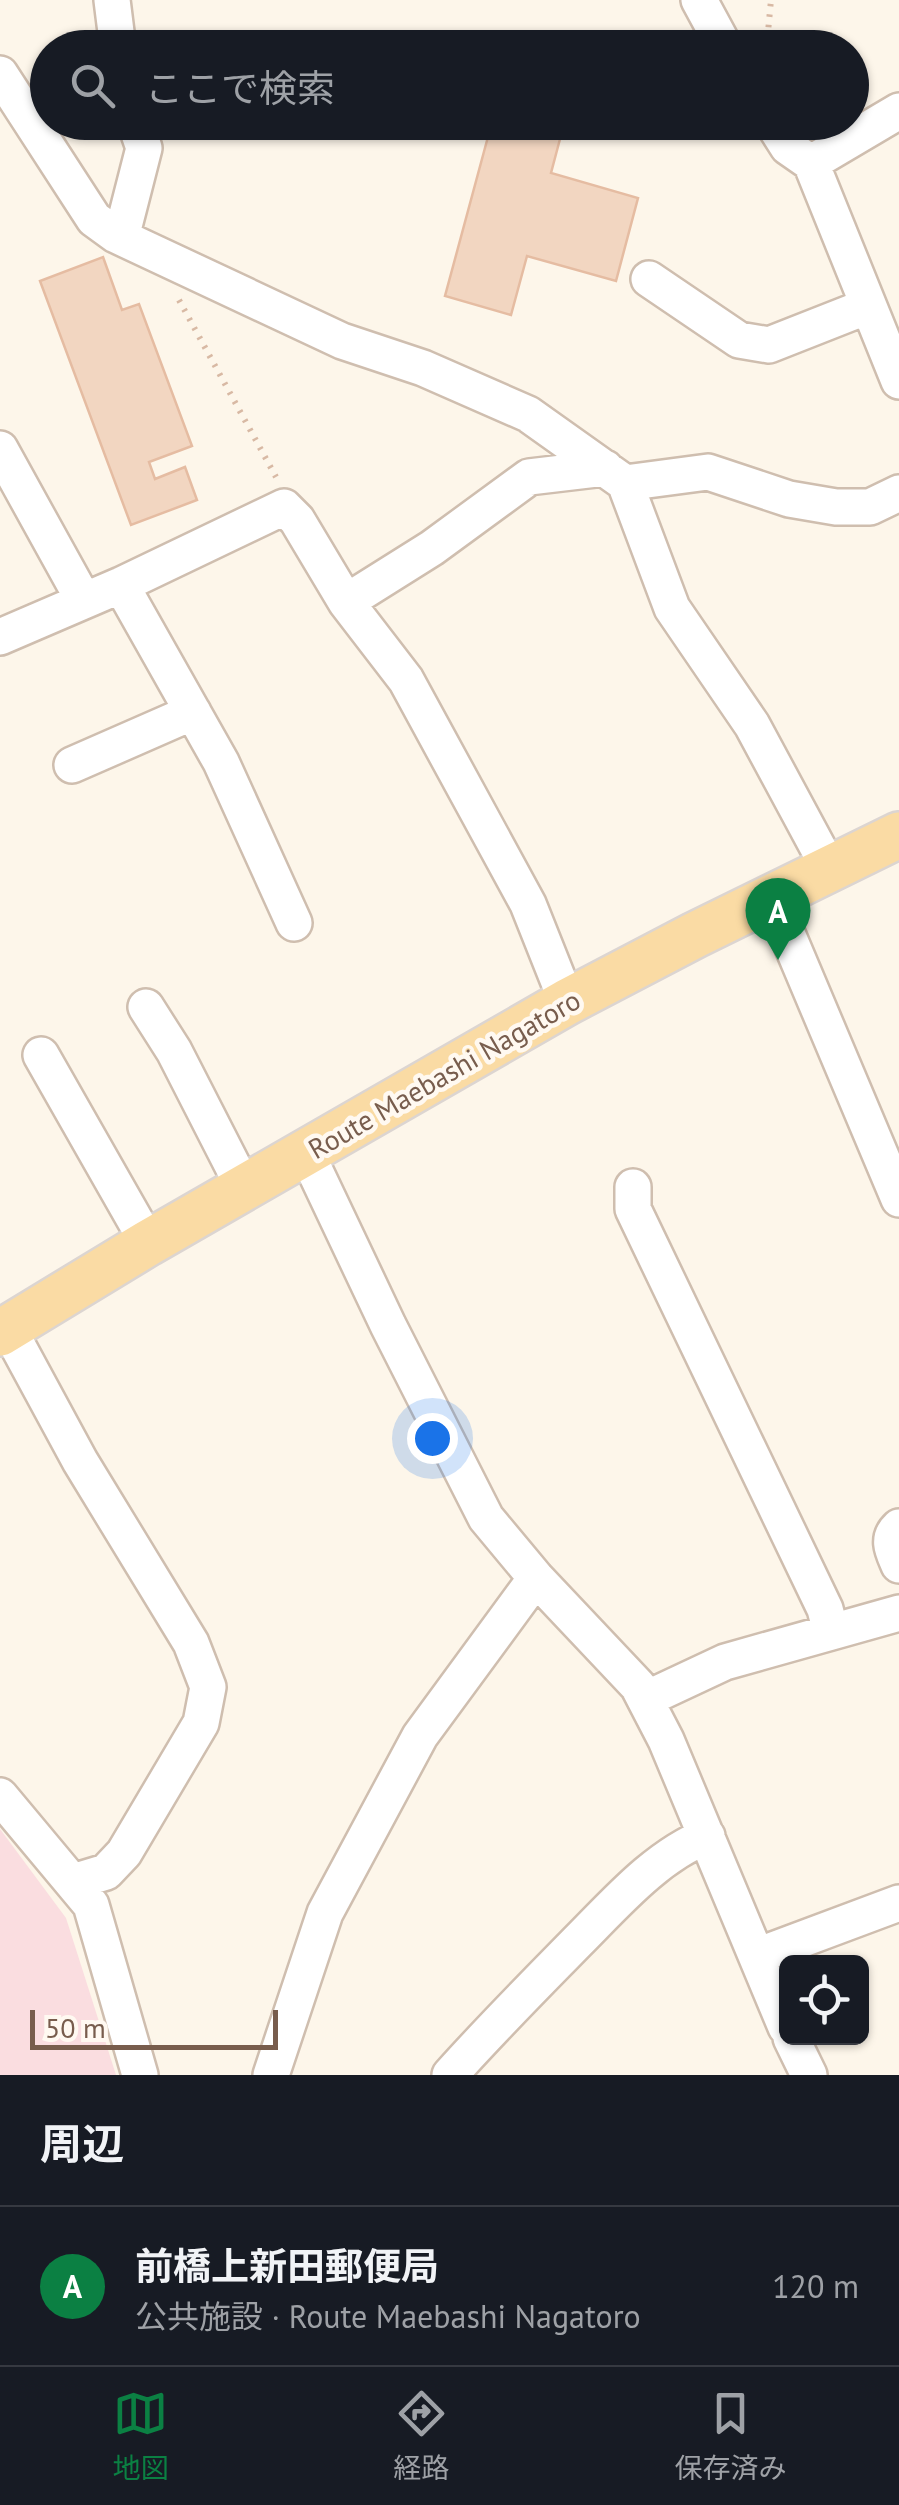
<!DOCTYPE html>
<html lang="ja">
<head>
<meta charset="utf-8">
<style>
	:root { --surface:#171b24; --page:#20242c; --text:#f1f3f6; --muted:#9ea1a6; --line:#363941; --accent:#0b8043 }
	body { margin:0; font-family:"PT Sans","Noto Sans JP",sans-serif; background:var(--page); color:var(--text) }
	.controls { position:absolute; right:30px; bottom:30px; display:grid; overflow:hidden; border-radius:15px; box-shadow:0 2px 8px #0004 }
	.controls button { width:90px; height:90px; display:grid; place-items:center; padding:0; border:0; border-bottom:2px solid var(--line); background:var(--surface); color:var(--text); font:50px sans-serif }
	.scale { position:absolute; left:30px; bottom:25px; width:248px; box-sizing:border-box; padding-left:10px; border:5px solid #785d4d; border-top:0; font-size:28px; line-height:35px; white-space:nowrap; color:#785d4d; -webkit-text-stroke:8px #fff9f1; paint-order:stroke }
	.you { position:absolute; left:432px; top:1438px; width:35px; height:35px; margin:-25px; border:8px solid #fff; border-radius:50%; background:#1a73e8; box-shadow:0 0 0 15px #1a73e833 }
	.badge { display:grid; place-items:center; width:65px; height:65px; border-radius:50%; background:var(--accent); color:#fff; font-size:32px; font-weight:700 }
	.pin { position:absolute; translate:-50% -82px; filter:drop-shadow(0 2px 5px #0008) }
	.pin::after { content:''; position:absolute; top:52px; width:35px; height:30px; background:inherit; clip-path:polygon(0 0,100% 0,50% 100%) }
	.list { margin:0; padding:0; list-style:none }
	h2 { display:flex; justify-content:space-between; align-items:center; height:130px; margin:0; padding:0 40px; font-size:42px }
	h2 small { font-size:32px; font-weight:400; color:var(--muted) }
	.list li { display:grid; grid-template-columns:65px 1fr auto; gap:30px; align-items:center; box-sizing:border-box; height:160px; padding:0 40px; border-top:2px solid var(--line) }
	.list b { display:block; font-size:38px; white-space:nowrap }
	.list p { margin:0; font-size:32px; white-space:nowrap; color:var(--muted) }
	.list em { font-size:32px; font-style:normal; color:var(--muted) }
	.icon { flex:none; width:55px; height:55px; fill:none; stroke:currentColor; stroke-width:2; stroke-linecap:round; stroke-linejoin:round }
	.map { position:relative; flex:none; width:899px; height:2075px; overflow:hidden }
	.search { position:absolute; background:var(--surface); box-shadow:0 2px 8px #0004; left:30px; right:30px; top:30px; height:110px; display:flex; align-items:center; gap:25px; box-sizing:border-box; padding:0 35px; border-radius:55px; color:var(--muted); font-size:38px }
	.sheet { height:290px; background:var(--surface) }
	nav { display:flex; justify-content:space-around; align-items:center; box-sizing:border-box; height:140px; border-top:2px solid var(--line); background:var(--surface); font-size:28px; color:var(--muted) }
	nav a { display:grid; justify-items:center; gap:5px }
	nav .on { color:var(--accent) }
	.map>svg:first-child { display:block }
</style>
</head>
<body>
<div class="map">
<svg width="899" height="2075" viewBox="0 0 899 2075">
	<rect width="100%" height="100%" fill="#fdf6ea"/>
	<path fill="#fadde0" d="M 0,1829 L 66,1918 L 116,2075 L 0,2075 Z"/>
	<path fill="#f2d6c1" stroke="#e5bca2" stroke-width="2.5" d="M 492,122 L 560,139 L 551,173 L 638,198 L 616,281 L 527,256 L 511,315 L 445,296 Z
		M 103,257 L 122,310 L 139,304 L 192,446 L 149,462 L 155,479 L 185,467 L 197,500 L 131,525 L 40,281 Z"/>
	<g fill="none" stroke-linecap="round" stroke-linejoin="round">
		<defs>
			<path id="minor" d="M 112,0 L 118,48
				M 699,0 L 725,48
				M 0,74 L 94,219 L 116,235 L 342,341 L 423,368 L 528,414 L 625,483 L 672,608 L 752,725 L 830,870
				M 772,122 L 788,147 L 811,163 L 899,381
				M 811,163 L 899,111
				M 116,235 L 123,230 L 144,148 L 135,122
				M 649,279 L 739,340 L 769,345 L 868,306
				M 0,449 L 84,601
				M 625,483 L 708,472 L 789,499 L 836,507 L 870,507 L 899,493
				M 121,585 L 221,762 L 294,923
				M 346,602 L 432,548 L 529,477 L 605,468
				M 0,637 L 121,585 L 284,507 L 297,520 L 346,602 L 406,680 L 528,904 L 567,1002
				M 72,765 L 193,712
				M 772,898 L 899,1199
				M 146,1007 L 174,1051 L 244,1188
				M 41,1055 L 148,1243
				M 306,1152 L 388,1325 L 486,1518 L 536,1578 L 638,1686 L 666,1740 L 786,2027
				M 633,1187 L 633,1209 L 825,1609 L 831,1632
				M 8,1328 L 80,1461 L 191,1643 L 208,1687 L 201,1723 L 124,1853 L 106,1872 L 73,1882
				M 899,1527 C 886,1539 893,1551 899,1565
				M 646,1699 L 725,1662 L 899,1613
				M 0,1796 L 91,1905 L 140,2075
				M 757,1956 L 899,1903
				M 791,2038 L 809,2075
				M 271,2075 L 325,1913 L 420,1736 L 536,1578
				M 450,2075 C 491,2029 534,1986 577,1942 C 615,1904 656,1856 707,1836"/>
			<path id="major" d="M 0,1333 L 148,1243 L 567,1002 L 695,935 L 899,835"/>
		</defs>
		<use href="#minor" stroke="#cfbeaf" stroke-width="40"/>
		<use href="#major" stroke="#dcd5d1" stroke-width="50"/>
		<path stroke="#d8b9a4" stroke-width="6" stroke-dasharray="2.5 8" stroke-linecap="butt" d="M 771,48 L 768,32 L 771,0
			M 179,300 L 276,477"/>
		<use href="#minor" stroke="#fff" stroke-width="35"/>
		<use href="#major" stroke="#fadba4" stroke-width="45"/>
	</g>
	<g text-anchor="middle" dominant-baseline="central" stroke-width="9" stroke-linejoin="round" paint-order="stroke">
		<g font-size="28" fill="#785d4d" stroke="#fff9f1">
			<text transform="translate(444 1074) rotate(-30)">Route Maebashi Nagatoro</text>
		</g>
	</g>
</svg>
<div class="controls">
<button><svg class="icon" aria-label="locate" viewBox="0 0 24 24"><circle cx="12" cy="12" r="6"/><path d="M12 2v4M12 18v4M2 12h4M18 12h4"/></svg></button>
</div>
<div class="scale">50 m</div>
<div class="you"></div>
<div class="pin badge" style="left:778px;top:960px">A</div>
<div class="search"><svg class="icon" aria-label="search" viewBox="0 0 24 24"><circle cx="10" cy="10" r="6"/><path d="M15 15l6 6"/></svg>ここで検索</div>
</div>
<section class="sheet">
<h2>周辺<small></small></h2>
<ul class="list">
<li><span class="badge">A</span><div><b>前橋上新田郵便局</b><p>公共施設 · Route Maebashi Nagatoro</p></div><em>120 m</em></li>
</ul>
</section>
<nav>
<a class="on"><svg class="icon" aria-label="map" viewBox="0 0 24 24"><path d="M3 6l6-2 6 2 6-2v14l-6 2-6-2-6 2zM9 4v14M15 6v14"/></svg>地図</a>
<a><svg class="icon" aria-label="directions" viewBox="0 0 24 24"><path d="M12 3l9 9-9 9-9-9zM9 14v-3h6M13 9l2 2-2 2"/></svg>経路</a>
<a><svg class="icon" aria-label="saved" viewBox="0 0 24 24"><path d="M7 4h10v16l-5-4-5 4z"/></svg>保存済み</a>
</nav>
</body>
</html>
